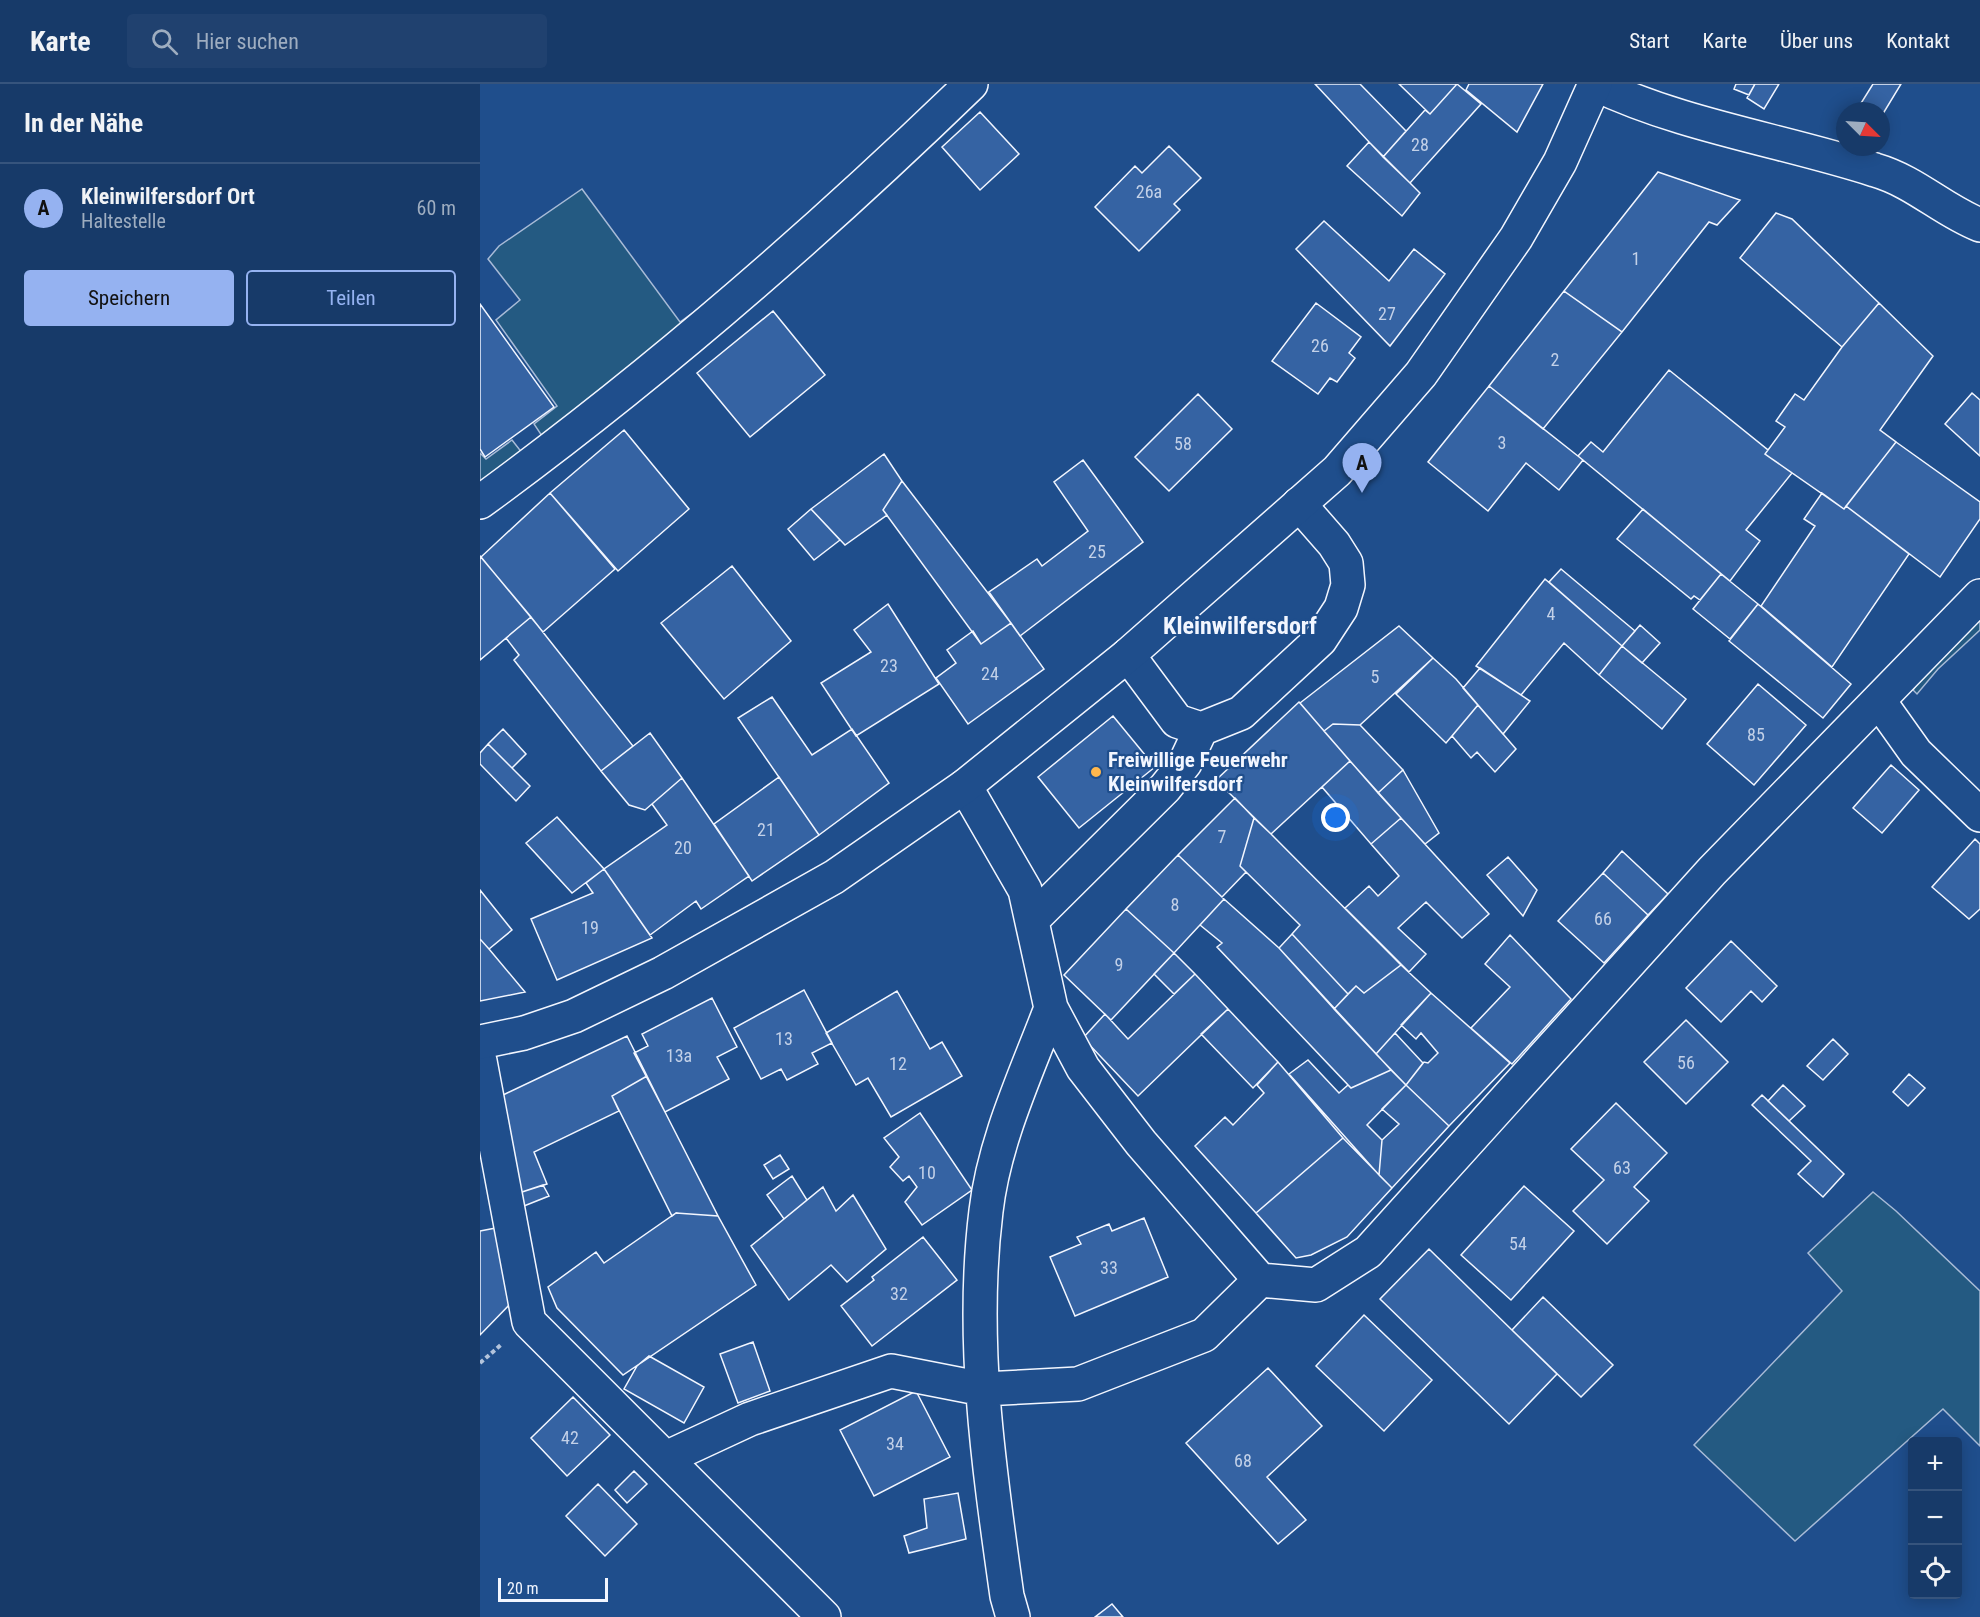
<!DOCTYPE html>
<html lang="de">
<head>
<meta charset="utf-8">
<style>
	:root { --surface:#173a69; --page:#20416f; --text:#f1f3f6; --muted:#9eadc0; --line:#36547d; --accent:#95b2f1 }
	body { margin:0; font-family:"Roboto Condensed",sans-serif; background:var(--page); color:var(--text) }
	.controls { position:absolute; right:18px; bottom:18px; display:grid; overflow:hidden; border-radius:6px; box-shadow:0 3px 15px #0003 }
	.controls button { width:54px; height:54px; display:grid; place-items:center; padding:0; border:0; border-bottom:2px solid var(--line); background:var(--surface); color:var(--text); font:30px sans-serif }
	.compass { position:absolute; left:1356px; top:18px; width:54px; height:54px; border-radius:50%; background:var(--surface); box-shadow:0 3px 15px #0003; rotate:114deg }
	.scale { position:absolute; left:18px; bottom:15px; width:110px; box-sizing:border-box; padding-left:6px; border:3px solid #f2f6ff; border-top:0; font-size:16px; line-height:21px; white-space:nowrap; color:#f2f6ff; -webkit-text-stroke:4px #1f4e8c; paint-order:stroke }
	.you { position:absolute; left:856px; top:734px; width:21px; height:21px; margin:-15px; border:4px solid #fff; border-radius:50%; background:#1a73e8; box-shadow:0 0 0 9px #1a73e833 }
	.badge { display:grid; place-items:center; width:39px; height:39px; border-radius:50%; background:var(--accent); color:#111; font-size:20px; font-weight:700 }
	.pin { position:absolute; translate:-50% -50px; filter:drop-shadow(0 2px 3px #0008) }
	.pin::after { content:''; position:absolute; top:32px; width:21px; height:18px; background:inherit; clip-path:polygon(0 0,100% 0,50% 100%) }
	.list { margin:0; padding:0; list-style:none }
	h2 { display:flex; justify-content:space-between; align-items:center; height:78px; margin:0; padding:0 24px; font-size:26px }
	h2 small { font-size:20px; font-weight:400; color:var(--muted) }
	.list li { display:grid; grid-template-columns:39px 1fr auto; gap:18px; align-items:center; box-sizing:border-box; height:90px; padding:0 24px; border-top:2px solid var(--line) }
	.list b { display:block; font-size:22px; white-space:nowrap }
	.list p { margin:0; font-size:20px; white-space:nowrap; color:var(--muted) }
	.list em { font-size:20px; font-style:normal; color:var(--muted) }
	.actions { display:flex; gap:12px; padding:18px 24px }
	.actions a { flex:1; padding:14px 0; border:2px solid var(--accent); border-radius:6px; text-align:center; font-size:21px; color:var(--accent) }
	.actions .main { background:var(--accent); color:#111 }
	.icon { flex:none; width:33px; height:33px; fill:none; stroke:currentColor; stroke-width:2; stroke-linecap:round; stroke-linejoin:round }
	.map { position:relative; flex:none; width:1500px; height:1533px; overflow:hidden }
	header { display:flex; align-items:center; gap:36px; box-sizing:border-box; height:84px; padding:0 30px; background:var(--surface); border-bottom:2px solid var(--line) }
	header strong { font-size:28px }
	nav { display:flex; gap:33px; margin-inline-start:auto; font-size:21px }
	.search { width:420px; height:54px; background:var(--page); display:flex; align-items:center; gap:15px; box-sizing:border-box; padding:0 21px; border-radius:6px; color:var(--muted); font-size:22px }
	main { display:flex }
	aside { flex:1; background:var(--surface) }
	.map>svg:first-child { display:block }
</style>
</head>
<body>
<header>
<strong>Karte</strong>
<div class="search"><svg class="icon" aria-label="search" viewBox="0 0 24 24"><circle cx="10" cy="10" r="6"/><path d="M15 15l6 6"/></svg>Hier suchen</div>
<nav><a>Start</a><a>Karte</a><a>Über uns</a><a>Kontakt</a></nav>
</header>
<main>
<aside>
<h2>In der Nähe<small></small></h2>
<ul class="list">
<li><span class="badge">A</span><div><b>Kleinwilfersdorf Ort</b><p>Haltestelle</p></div><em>60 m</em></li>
</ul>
<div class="actions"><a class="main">Speichern</a><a>Teilen</a></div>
</aside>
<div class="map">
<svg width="1500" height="1533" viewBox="0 0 1500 1533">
	<rect width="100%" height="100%" fill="#1f4e8c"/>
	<path fill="#245a82" stroke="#a8bbd7" stroke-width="1.5" d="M 102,105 L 200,238 L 240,209 L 239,218 L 62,352 L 54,340 L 77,322 L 16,236 L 40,216 L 8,175 L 19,162 Z
		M 32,356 L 43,370 L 0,403 L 0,369 L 6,375 Z
		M 1500,535 L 1500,546 L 1458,585 L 1437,610 L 1433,606 L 1447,585 Z
		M 1393,1108 L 1416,1127 L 1500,1207 L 1500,1362 L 1463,1325 L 1315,1457 L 1214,1361 L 1362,1207 L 1328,1169 Z"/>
	<path fill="#3563a3" stroke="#f2f6ff" stroke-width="1.5" d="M 835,0 L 880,0 L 926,47 L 903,73 Z
		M 919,0 L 977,0 L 950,30 Z
		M 977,0 L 1001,20 L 930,99 L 903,73 L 945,26 L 950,30 Z
		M 989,0 L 1063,0 L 1037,48 L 986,6 Z
		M 1256,0 L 1275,0 L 1269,11 L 1254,5 Z
		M 1275,0 L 1299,0 L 1284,25 L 1267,14 Z
		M 1393,0 L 1421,0 L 1401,33 L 1401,27 L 1383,27 L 1378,24 Z
		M 500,28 L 539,70 L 500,106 L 462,63 Z
		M 889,58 L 940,109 L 922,132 L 867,82 Z
		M 689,62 L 721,94 L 694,120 L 700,126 L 659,167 L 615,123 L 655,82 L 662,89 Z
		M 1178,88 L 1260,116 L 1237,141 L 1229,138 L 1142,248 L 1084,207 Z
		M 1296,129 L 1312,135 L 1399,219 L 1362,263 L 1260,174 Z
		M 844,137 L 909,197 L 934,165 L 965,190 L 910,262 L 816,165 Z
		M 1084,207 L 1142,248 L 1063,345 L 1009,302 Z
		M 836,219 L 881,253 L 869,269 L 875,274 L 857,298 L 850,294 L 838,310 L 792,277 Z
		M 1399,219 L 1453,272 L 1400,346 L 1416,358 L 1364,425 L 1285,370 L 1305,343 L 1296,337 L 1315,310 L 1324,316 L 1362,263 Z
		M 0,220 L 74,323 L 5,373 L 0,365 Z
		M 293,227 L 345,291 L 270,353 L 217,289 Z
		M 1189,286 L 1288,366 L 1285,370 L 1312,389 L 1266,446 L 1280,457 L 1250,497 L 1098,372 L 1111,358 L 1123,368 Z
		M 1009,302 L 1103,376 L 1079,406 L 1046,379 L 1008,427 L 948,378 Z
		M 1492,309 L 1500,316 L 1500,372 L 1465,340 Z
		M 718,310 L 752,345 L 689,407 L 655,373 Z
		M 144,346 L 209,425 L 138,487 L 70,409 Z
		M 1416,358 L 1500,418 L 1500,435 L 1460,493 L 1366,422 Z
		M 404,370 L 422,397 L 403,426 L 407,431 L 365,461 L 331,425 Z
		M 603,376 L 663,458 L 540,552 L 509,508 L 557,475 L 562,482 L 608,447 L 574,398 Z
		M 422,397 L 531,539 L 501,560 L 403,426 Z
		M 70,409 L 135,485 L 63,548 L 1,473 Z
		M 1342,409 L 1364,425 L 1366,422 L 1429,470 L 1352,583 L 1281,522 L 1335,442 L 1324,435 Z
		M 331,425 L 360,456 L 334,476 L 308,445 Z
		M 1163,425 L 1241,490 L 1220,516 L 1214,512 L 1211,515 L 1137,455 Z
		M 0,472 L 51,533 L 0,576 Z
		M 252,482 L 311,557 L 244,615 L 181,539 Z
		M 1081,485 L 1155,547 L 1142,562 L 1069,498 Z
		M 1241,490 L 1278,520 L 1250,555 L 1213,525 Z
		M 1065,495 L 1142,562 L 1119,591 L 1084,559 L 1041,611 L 996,582 Z
		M 408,520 L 459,600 L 376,652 L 341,599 L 391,568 L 374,546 Z
		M 1278,520 L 1371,600 L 1343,634 L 1249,557 Z
		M 51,533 L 153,662 L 121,687 L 34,576 L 39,571 L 26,554 Z
		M 531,539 L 564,585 L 488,640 L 456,594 L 476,579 L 467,566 L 493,547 L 501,560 Z
		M 1160,541 L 1180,559 L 1162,579 L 1142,562 Z
		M 919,542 L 953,574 L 880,641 L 853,640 L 844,647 L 820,619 Z
		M 1142,562 L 1206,615 L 1182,645 L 1119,591 Z
		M 953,574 L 976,595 L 998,621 L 966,659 L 916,610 Z
		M 1000,584 L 1050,617 L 1023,650 L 983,604 Z
		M 1278,600 L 1326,641 L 1274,701 L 1227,660 Z
		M 292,613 L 332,671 L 372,645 L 409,699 L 339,751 L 258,634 Z
		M 819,618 L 870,677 L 791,750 L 736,696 Z
		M 998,621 L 1036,665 L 1015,688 L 997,668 L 991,674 L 972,652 Z
		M 633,632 L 675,683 L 599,744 L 558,693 Z
		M 853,640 L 880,641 L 923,686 L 898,709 L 844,647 Z
		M 23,645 L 46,670 L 32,684 L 8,660 Z
		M 170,649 L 202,694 L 165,726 L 149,721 L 121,687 Z
		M 8,660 L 50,702 L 36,717 L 0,680 L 0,669 Z
		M 870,677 L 921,734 L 891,760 L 842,703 Z
		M 1411,681 L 1439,706 L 1402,749 L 1373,724 Z
		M 923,686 L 959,749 L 945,760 L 898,709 Z
		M 299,693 L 339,751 L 272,797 L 234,740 Z
		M 202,694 L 269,792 L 221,825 L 216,817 L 170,851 L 124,785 L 187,741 L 172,720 Z
		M 755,714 L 774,734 L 760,782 L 766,788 L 742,813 L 698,771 Z
		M 77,733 L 124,785 L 92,809 L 46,759 Z
		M 774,734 L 791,750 L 921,881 L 884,909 L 876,902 L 868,910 L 812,850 L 820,841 L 760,782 Z
		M 921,734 L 1009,830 L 982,854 L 946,818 L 918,844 L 946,870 L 929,888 L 865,824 L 889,802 L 898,812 L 919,792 L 891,760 Z
		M 1495,755 L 1500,760 L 1500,825 L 1489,835 L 1452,803 Z
		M 1142,767 L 1188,810 L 1168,831 L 1123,789 Z
		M 698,771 L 744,815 L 694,869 L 646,825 Z
		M 1028,773 L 1057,806 L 1043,832 L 1007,791 Z
		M 124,785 L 172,854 L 77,896 L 51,835 L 113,809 L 106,799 Z
		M 1123,789 L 1168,831 L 1124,879 L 1078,837 Z
		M 0,806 L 32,846 L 9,865 L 0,855 Z
		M 744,815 L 799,864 L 911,986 L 871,1004 L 737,863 L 742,859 L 720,841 Z
		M 646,825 L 694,869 L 631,936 L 584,891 Z
		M 812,850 L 868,910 L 854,925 L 799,864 Z
		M 1030,851 L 1091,915 L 1032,980 L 991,944 L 1030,903 L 1005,880 Z
		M 0,855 L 9,865 L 45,908 L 0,917 Z
		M 1251,857 L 1297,902 L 1282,918 L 1271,907 L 1241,938 L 1206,904 Z
		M 694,869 L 715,890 L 694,910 L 674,890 Z
		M 921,881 L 951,909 L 896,970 L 854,925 L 876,902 L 884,909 Z
		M 715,890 L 748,925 L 658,1012 L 603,954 L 625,930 L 648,955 Z
		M 324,906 L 352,959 L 332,969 L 338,980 L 307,996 L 301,985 L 281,995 L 254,944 Z
		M 417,907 L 450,965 L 462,958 L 482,992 L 411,1033 L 388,994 L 376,1001 L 346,949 Z
		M 951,909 L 1030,979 L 969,1042 L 926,1001 L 944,978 L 948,979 L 958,969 L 941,949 L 936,955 L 921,941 Z
		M 232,914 L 257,963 L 237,973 L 249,995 L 185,1028 L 154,969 L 168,962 L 162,950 Z
		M 748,925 L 798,978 L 773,1004 L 721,950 Z
		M 1206,936 L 1248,978 L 1206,1020 L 1164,978 Z
		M 915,949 L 943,979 L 926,1001 L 896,970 Z
		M 147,952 L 167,992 L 132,1012 L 139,1027 L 54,1068 L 67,1100 L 39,1109 L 23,1011 Z
		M 1353,955 L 1368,970 L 1343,996 L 1327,982 Z
		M 828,976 L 859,1009 L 868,1001 L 871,1004 L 911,986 L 926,1001 L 887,1041 L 902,1056 L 899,1091 L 809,990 Z
		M 798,978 L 863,1054 L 776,1129 L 715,1062 L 745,1033 L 753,1041 L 784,1009 L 777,1001 Z
		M 1429,990 L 1445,1004 L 1428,1022 L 1413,1008 Z
		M 167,992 L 185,1028 L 238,1132 L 196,1129 L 192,1132 L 132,1012 Z
		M 926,1001 L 969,1042 L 912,1104 L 899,1091 L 902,1056 L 919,1040 L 902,1025 Z
		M 1303,1001 L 1325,1022 L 1309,1037 L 1288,1017 Z
		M 1282,1011 L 1364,1090 L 1343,1113 L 1318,1090 L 1331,1077 L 1272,1021 Z
		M 1136,1019 L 1187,1069 L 1154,1103 L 1169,1117 L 1127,1160 L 1093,1127 L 1124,1096 L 1091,1065 Z
		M 440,1029 L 492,1106 L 442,1141 L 425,1118 L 437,1103 L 429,1092 L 423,1097 L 410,1083 L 419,1073 L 404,1054 Z
		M 863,1054 L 912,1104 L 867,1153 L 831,1171 L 816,1174 L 776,1129 Z
		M 300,1071 L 309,1085 L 293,1095 L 284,1081 Z
		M 312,1092 L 327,1116 L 304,1135 L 287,1111 Z
		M 63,1101 L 69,1112 L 44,1122 L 39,1109 Z
		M 1044,1102 L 1094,1147 L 1031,1216 L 981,1171 Z
		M 343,1103 L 356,1127 L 373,1111 L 406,1165 L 367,1198 L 351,1181 L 309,1216 L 271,1162 Z
		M 196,1129 L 238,1132 L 276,1201 L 143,1291 L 77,1224 L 68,1203 L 116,1168 L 124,1179 Z
		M 664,1134 L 688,1193 L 595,1232 L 570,1173 L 601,1160 L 597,1153 L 629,1140 L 632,1147 Z
		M 21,1143 L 34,1216 L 0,1251 L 0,1147 Z
		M 443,1153 L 477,1196 L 392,1262 L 361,1222 L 394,1196 L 392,1193 Z
		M 949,1165 L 1077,1290 L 1029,1340 L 900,1215 Z
		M 1063,1213 L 1133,1281 L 1101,1313 L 1032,1246 Z
		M 884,1231 L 952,1296 L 904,1347 L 836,1282 Z
		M 273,1258 L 290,1307 L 258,1319 L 240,1270 Z
		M 169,1272 L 224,1303 L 204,1339 L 144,1305 L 157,1282 Z
		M 788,1284 L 842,1342 L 787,1393 L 826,1436 L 798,1460 L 706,1359 Z
		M 436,1307 L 470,1373 L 394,1412 L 360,1346 Z
		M 93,1313 L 130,1351 L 87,1392 L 51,1354 Z
		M 154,1387 L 167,1400 L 147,1419 L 135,1406 Z
		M 118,1400 L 157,1440 L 125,1472 L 86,1432 Z
		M 478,1409 L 486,1455 L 429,1469 L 424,1452 L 447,1444 L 444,1415 Z
		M 632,1520 L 643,1533 L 615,1533 Z"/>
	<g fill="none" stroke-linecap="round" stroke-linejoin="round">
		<defs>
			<path id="minor" d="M 1115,0 C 1203,42 1302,56 1395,86 C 1436,98 1462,126 1500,141
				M 0,418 C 174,291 336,150 491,0
				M 648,571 L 697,637 L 721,645 L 761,629 L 840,556 L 861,524 L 868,501 L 866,479 L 854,460 L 819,420
				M 1399,617 L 1436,669 L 1500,731
				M 485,702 L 545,806 L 571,924 L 603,984 L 661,1059 L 780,1196 L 836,1201 L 888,1168 L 1232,787 L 1500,512
				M 552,836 L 685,704 L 705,679 L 721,645
				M 0,977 L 49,1238 L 344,1533
				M 186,1374 L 270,1335 L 411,1287 L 503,1305 L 598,1300 L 724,1251 L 780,1196
				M 533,1533 L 527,1512 C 509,1385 490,1256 506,1127 C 514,1057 546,990 571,924"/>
			<path id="major" d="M 0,958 L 44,949 L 94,932 L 183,889 L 354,793 L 485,702 L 648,571 L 857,387 L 941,290 L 1036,154 L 1080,78 L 1115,0"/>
		</defs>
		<use href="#minor" stroke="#f2f6ff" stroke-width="36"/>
		<use href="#major" stroke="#f2f6ff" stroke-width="36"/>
		<path stroke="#b3c4dc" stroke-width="4" stroke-dasharray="4.5 3" stroke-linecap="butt" d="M 0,1279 L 22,1260"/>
		<use href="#minor" stroke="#1f4e8c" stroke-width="33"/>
		<use href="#major" stroke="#1f4e8c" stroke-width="33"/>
	</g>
	<circle fill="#ffb74d" stroke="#1f4e8c" stroke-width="2" cx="616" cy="688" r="6"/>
	<g text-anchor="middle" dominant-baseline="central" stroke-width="4.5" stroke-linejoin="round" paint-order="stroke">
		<g font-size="18" fill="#c3d1e8">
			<text x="940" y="60">28</text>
			<text x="669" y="107">26a</text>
			<text x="1156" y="174">1</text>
			<text x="907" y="229">27</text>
			<text x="840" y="261">26</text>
			<text x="1075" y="275">2</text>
			<text x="1022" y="358">3</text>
			<text x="703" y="359">58</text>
			<text x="617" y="467">25</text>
			<text x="1071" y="529">4</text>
			<text x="409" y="581">23</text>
			<text x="510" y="589">24</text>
			<text x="895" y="592">5</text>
			<text x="1276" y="650">85</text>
			<text x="286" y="745">21</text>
			<text x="742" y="752">7</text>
			<text x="203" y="763">20</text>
			<text x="695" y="820">8</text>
			<text x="1123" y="834">66</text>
			<text x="110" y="843">19</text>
			<text x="639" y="880">9</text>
			<text x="304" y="954">13</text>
			<text x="199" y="971">13a</text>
			<text x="1206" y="978">56</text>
			<text x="418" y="979">12</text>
			<text x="1142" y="1083">63</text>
			<text x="447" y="1088">10</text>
			<text x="1038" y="1159">54</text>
			<text x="629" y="1183">33</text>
			<text x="419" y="1209">32</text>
			<text x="90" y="1353">42</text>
			<text x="415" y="1359">34</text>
			<text x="763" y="1376">68</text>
		</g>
		<g font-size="21" font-weight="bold" fill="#f2f6ff" stroke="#1f4e8c" text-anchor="start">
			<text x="628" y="676">Freiwillige Feuerwehr<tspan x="628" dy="24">Kleinwilfersdorf</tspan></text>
		</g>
		<g font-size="24" font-weight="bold" fill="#f2f6ff" stroke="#1f4e8c">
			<text x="760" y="542">Kleinwilfersdorf</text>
		</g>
	</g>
</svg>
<div class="controls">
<button>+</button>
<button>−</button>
<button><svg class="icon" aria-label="locate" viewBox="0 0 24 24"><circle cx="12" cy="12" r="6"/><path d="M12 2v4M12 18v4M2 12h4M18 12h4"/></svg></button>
</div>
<svg class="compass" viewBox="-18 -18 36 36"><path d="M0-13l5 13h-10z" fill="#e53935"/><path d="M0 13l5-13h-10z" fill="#9eadc0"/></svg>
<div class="scale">20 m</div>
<div class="you"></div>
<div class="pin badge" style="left:882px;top:409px">A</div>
</div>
</main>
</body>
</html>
